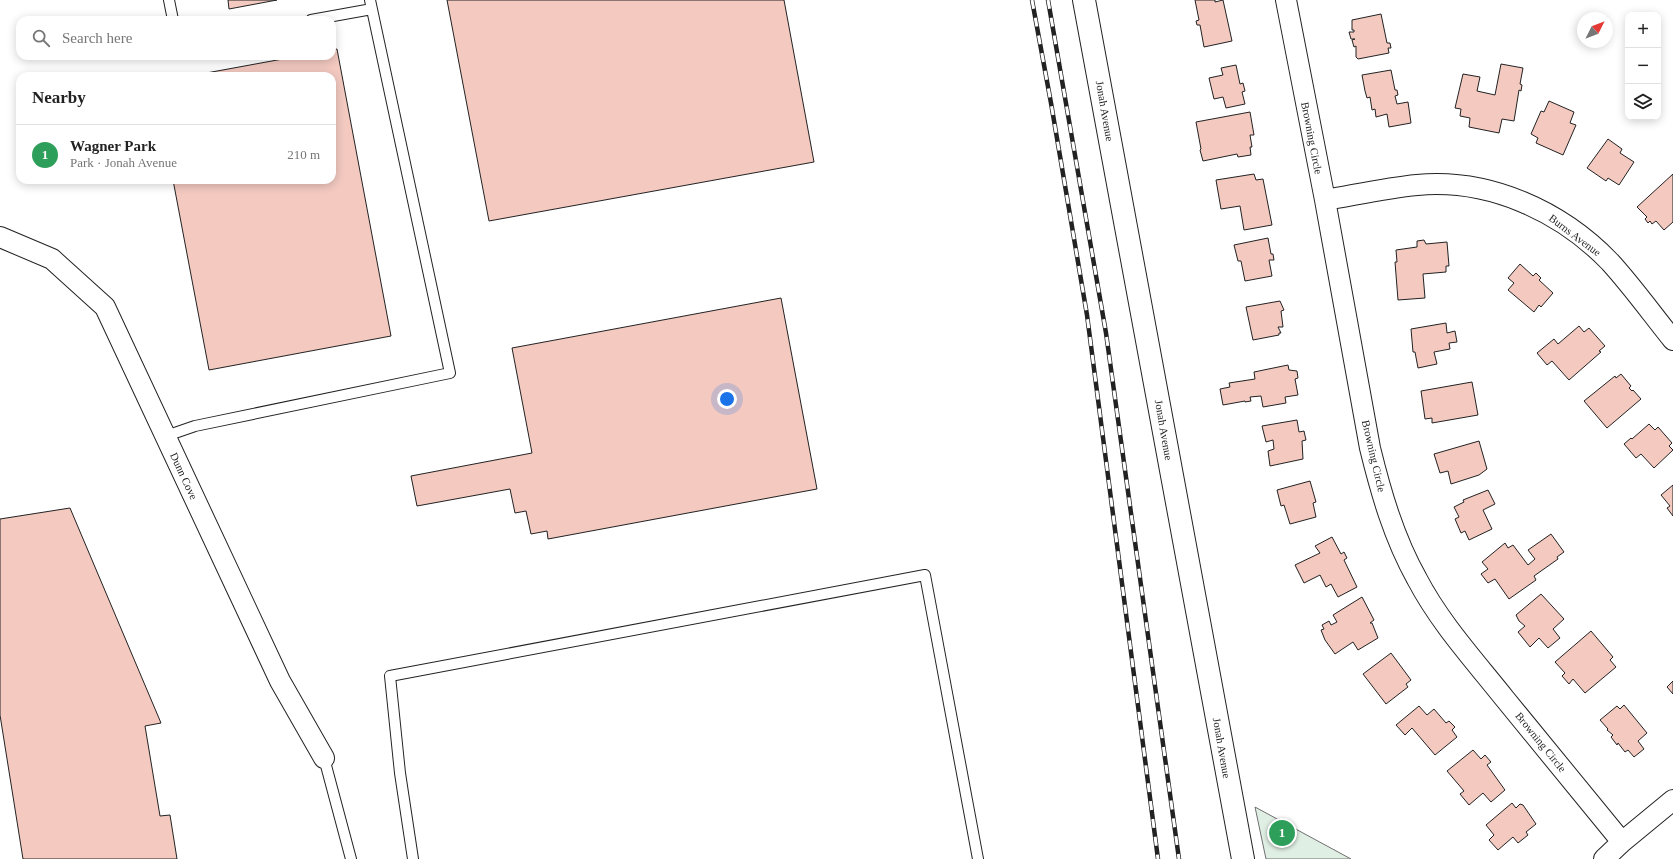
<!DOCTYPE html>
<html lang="en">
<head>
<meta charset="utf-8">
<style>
	:root { --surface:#fff; --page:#f6f6f6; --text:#222; --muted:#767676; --line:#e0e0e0; --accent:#d93025 }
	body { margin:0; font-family:"Times New Roman",serif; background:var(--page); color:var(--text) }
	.controls { position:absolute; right:12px; top:12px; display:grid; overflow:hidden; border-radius:8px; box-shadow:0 2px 10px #0003 }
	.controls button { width:36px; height:36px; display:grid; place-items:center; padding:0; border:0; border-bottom:1px solid var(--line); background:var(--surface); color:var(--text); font:20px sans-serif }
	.compass { position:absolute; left:1577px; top:12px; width:36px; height:36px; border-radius:50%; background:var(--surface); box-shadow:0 2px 10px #0003; rotate:48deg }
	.you { position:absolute; left:727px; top:399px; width:14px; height:14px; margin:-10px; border:3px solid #fff; border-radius:50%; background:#1a73e8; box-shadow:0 0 0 6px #1a73e833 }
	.badge { display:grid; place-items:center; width:26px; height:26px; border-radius:50%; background:var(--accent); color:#fff; font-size:13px; font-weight:700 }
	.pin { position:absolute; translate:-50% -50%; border:2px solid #fff; box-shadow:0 1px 4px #0006 }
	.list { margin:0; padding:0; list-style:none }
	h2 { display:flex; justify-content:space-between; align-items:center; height:52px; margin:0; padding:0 16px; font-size:17px }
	h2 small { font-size:13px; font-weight:400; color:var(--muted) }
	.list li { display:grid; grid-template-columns:26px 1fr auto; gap:12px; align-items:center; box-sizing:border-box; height:60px; padding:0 16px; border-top:1px solid var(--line) }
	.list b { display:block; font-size:15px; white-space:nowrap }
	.list p { margin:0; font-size:13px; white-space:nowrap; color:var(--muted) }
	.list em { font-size:13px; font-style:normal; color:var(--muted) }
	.icon { flex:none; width:22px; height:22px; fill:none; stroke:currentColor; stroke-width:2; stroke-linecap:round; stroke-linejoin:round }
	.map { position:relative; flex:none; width:1673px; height:859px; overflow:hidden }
	.search { position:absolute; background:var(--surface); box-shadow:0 2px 10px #0003; left:16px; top:16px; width:320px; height:44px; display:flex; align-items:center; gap:10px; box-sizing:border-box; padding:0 14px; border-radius:12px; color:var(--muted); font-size:15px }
	.panel { position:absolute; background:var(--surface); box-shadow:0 2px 10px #0003; left:16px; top:72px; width:320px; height:112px; border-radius:12px }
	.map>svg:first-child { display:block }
</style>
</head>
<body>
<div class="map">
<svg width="1673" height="859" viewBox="0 0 1673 859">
	<rect width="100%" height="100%" fill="#fff"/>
	<path fill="#e0efe3" stroke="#6f6f6f" d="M 1255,807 L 1351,859 L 1266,859 Z"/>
	<path fill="#f3c9c0" stroke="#222" d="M 228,0 L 277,0 L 229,9 Z
		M 447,0 L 784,0 L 814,162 L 489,221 Z
		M 1195,0 L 1215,0 L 1215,2 L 1223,0 L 1232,41 L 1204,47 L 1200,25 L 1197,25 L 1196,21 L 1199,20 Z
		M 1381,14 L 1387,43 L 1390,43 L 1391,48 L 1388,48 L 1389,53 L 1358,59 L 1356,57 L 1356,46 L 1354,47 L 1352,40 L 1355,39 L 1351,39 L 1349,32 L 1354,32 L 1354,30 L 1352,30 L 1352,20 Z
		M 337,49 L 391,336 L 209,370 L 173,180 L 332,180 L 332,76 L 190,76 L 299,56 L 332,56 L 332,50 Z
		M 1501,64 L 1523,68 L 1520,84 L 1522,85 L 1521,91 L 1519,90 L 1514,121 L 1502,119 L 1499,133 L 1469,127 L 1470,118 L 1460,116 L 1461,109 L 1455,108 L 1463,74 L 1480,77 L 1477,91 L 1495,95 Z
		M 1236,65 L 1240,84 L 1243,83 L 1245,91 L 1242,92 L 1245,104 L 1226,108 L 1223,97 L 1214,99 L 1209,78 L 1223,75 L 1221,68 Z
		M 1391,70 L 1395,90 L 1397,90 L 1398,95 L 1395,96 L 1397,104 L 1408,102 L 1411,123 L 1389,127 L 1387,114 L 1376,117 L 1375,109 L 1372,110 L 1370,97 L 1367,98 L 1365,91 L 1362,75 Z
		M 1549,101 L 1574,112 L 1570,123 L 1576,125 L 1563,155 L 1536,143 L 1538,138 L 1531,134 L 1541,111 L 1544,112 Z
		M 1250,112 L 1254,135 L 1250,135 L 1252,147 L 1250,147 L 1251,155 L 1238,157 L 1237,154 L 1203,161 L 1200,150 L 1201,149 L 1196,122 Z
		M 1608,139 L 1622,149 L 1620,153 L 1634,162 L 1619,185 L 1608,178 L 1606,181 L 1587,168 Z
		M 1254,174 L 1256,180 L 1263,179 L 1272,225 L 1244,230 L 1240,206 L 1221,209 L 1216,180 Z
		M 1673,174 L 1673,222 L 1664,230 L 1656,221 L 1652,224 L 1650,221 L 1648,223 L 1645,219 L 1647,217 L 1637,207 Z
		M 1268,238 L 1271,254 L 1273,254 L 1274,260 L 1269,260 L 1272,276 L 1245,281 L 1241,261 L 1238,261 L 1234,245 Z
		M 1424,240 L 1426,244 L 1447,242 L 1449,266 L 1446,266 L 1446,272 L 1423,274 L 1425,298 L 1398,300 L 1395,262 L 1397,262 L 1396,250 L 1417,247 L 1417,241 Z
		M 1520,264 L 1533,276 L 1536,273 L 1541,278 L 1539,280 L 1553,293 L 1541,307 L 1539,305 L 1534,312 L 1508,290 L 1514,283 L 1508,278 Z
		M 781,298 L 817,489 L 548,539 L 547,531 L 531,534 L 526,511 L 515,513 L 510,489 L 417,506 L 411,476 L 532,453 L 512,348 Z
		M 1280,301 L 1284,310 L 1281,311 L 1283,327 L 1278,327 L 1281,333 L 1279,333 L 1279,335 L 1253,340 L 1246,307 Z
		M 1446,323 L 1447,333 L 1455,331 L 1457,342 L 1449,343 L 1450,349 L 1434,352 L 1437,364 L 1418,368 L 1415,352 L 1413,352 L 1411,329 Z
		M 1579,326 L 1584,332 L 1589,328 L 1605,346 L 1599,351 L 1601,352 L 1569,380 L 1552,361 L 1547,365 L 1537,353 L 1554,339 L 1558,344 Z
		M 1288,365 L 1289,370 L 1297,371 L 1298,378 L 1295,379 L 1298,395 L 1285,397 L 1286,403 L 1263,407 L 1261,396 L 1250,397 L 1251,401 L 1245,402 L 1245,401 L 1223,405 L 1220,389 L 1230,387 L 1229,383 L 1255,379 L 1254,372 Z
		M 1621,374 L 1631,386 L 1629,388 L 1632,391 L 1633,390 L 1641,399 L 1607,428 L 1584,401 L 1615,376 L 1616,378 Z
		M 1472,382 L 1478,415 L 1432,423 L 1432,418 L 1425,419 L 1421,391 Z
		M 1297,420 L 1299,432 L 1304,431 L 1306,440 L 1302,441 L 1303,459 L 1270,466 L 1268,451 L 1274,449 L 1273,440 L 1266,442 L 1262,426 Z
		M 1649,424 L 1655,430 L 1658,427 L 1672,443 L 1669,446 L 1673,450 L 1654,468 L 1641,454 L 1636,458 L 1624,444 L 1631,438 L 1632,439 Z
		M 1479,441 L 1487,469 L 1479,475 L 1451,484 L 1448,471 L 1440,473 L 1434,454 Z
		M 1310,481 L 1316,502 L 1313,503 L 1316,517 L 1290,524 L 1284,505 L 1281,506 L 1277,490 Z
		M 1673,485 L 1673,516 L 1667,508 L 1670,506 L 1661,495 Z
		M 1488,490 L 1495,504 L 1483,510 L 1492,529 L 1469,540 L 1465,531 L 1461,533 L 1455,519 L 1459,517 L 1454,507 L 1464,502 L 1463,500 Z
		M 70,508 L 161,723 L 145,726 L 160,816 L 170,815 L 177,859 L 23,859 L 0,715 L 0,519 Z
		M 1551,534 L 1564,552 L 1557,557 L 1558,559 L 1534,576 L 1536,580 L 1509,599 L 1495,579 L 1488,583 L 1481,574 L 1488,569 L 1482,562 L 1505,543 L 1508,548 L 1513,545 L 1528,565 L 1535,559 L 1528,550 Z
		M 1332,537 L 1341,554 L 1344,552 L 1347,558 L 1344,560 L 1357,587 L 1338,597 L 1331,584 L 1326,587 L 1320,575 L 1304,583 L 1295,565 L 1320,553 L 1315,546 Z
		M 1541,594 L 1564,619 L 1553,629 L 1560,638 L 1548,648 L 1539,638 L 1530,647 L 1518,632 L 1525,626 L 1519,621 L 1516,615 Z
		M 1362,597 L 1374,620 L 1370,623 L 1372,623 L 1378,638 L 1358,650 L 1353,642 L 1335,654 L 1325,640 L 1321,630 L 1324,629 L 1322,625 L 1329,621 L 1331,625 L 1337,622 L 1333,615 Z
		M 1591,631 L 1613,657 L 1610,660 L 1616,667 L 1585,693 L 1573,679 L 1569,684 L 1562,676 L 1565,673 L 1555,662 Z
		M 1391,653 L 1411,680 L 1406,684 L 1408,687 L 1386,704 L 1363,674 Z
		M 1673,681 L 1673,694 L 1667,687 Z
		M 1624,705 L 1647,733 L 1638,741 L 1644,749 L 1634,757 L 1628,750 L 1625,752 L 1618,743 L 1617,745 L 1611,737 L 1613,735 L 1607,730 L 1608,729 L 1600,720 L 1617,706 L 1620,709 Z
		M 1419,706 L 1427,715 L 1434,709 L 1446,723 L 1449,721 L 1455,727 L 1452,730 L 1457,737 L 1435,755 L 1412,728 L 1405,735 L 1396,725 Z
		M 1473,750 L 1481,759 L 1485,755 L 1491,762 L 1487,765 L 1505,790 L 1491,802 L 1483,793 L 1469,805 L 1460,794 L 1464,791 L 1447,771 Z
		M 1512,803 L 1516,808 L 1520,804 L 1523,805 L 1536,824 L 1526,832 L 1528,835 L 1518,843 L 1513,837 L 1498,850 L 1489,840 L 1494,835 L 1486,825 Z"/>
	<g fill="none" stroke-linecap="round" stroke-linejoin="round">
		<defs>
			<path id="lane" d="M 169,0 L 173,20
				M 311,20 L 372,9
				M 166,436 L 195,426 L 450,373 L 370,0
				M 324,758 L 351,859
				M 413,859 L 400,773 L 390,676 L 925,575 L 978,859"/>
			<path id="street" d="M 1286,0 L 1325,200 L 1370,448 C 1381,493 1394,538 1417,579 C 1440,623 1474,660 1505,699 C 1544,746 1583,794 1622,842
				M 1325,200 C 1355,195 1386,188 1417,185 C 1489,178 1561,211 1610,262 C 1632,286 1652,314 1673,340
				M 0,237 L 52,259 L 105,307 L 280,681 L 324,758
				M 1604,859 L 1622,842 L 1673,800"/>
			<path id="secondary" d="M 1084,0 L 1243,859"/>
		</defs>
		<use href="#lane" stroke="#222" stroke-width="12"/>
		<use href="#street" stroke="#222" stroke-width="22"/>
		<use href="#secondary" stroke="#222" stroke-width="24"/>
		<use href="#lane" stroke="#fff" stroke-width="10"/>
		<use href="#street" stroke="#fff" stroke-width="20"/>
		<use href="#secondary" stroke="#fff" stroke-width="22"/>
		<defs>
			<path id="rail" d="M 1032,0 L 1051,103 L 1087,315 L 1158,859
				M 1048,0 L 1106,333 L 1179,859"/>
		</defs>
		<use href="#rail" stroke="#222" stroke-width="4.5"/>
		<use href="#rail" stroke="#fff" stroke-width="3" stroke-dasharray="9" stroke-linecap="butt"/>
	</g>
	<g text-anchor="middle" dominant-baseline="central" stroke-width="3" stroke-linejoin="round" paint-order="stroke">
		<g font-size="11" fill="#222" stroke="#fff">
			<text transform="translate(1105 111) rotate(80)">Jonah Avenue</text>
			<text transform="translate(1312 138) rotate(79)">Browning Circle</text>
			<text transform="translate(1575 235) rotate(37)">Burns Avenue</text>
			<text transform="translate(1164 430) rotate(80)">Jonah Avenue</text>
			<text transform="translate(1374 456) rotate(77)">Browning Circle</text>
			<text transform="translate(184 476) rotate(65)">Dunn Cove</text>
			<text transform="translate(1541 742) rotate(51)">Browning Circle</text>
			<text transform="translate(1222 748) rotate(80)">Jonah Avenue</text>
		</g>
	</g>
</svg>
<div class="controls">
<button>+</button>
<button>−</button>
<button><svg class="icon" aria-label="layers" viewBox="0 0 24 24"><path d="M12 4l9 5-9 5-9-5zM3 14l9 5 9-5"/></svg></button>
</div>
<svg class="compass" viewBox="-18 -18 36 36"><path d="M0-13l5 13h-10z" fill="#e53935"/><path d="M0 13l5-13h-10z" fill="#767676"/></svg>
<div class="you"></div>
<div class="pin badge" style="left:1282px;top:833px;background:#2e9e5b">1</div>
<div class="search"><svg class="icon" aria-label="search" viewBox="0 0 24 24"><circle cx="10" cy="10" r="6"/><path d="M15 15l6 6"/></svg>Search here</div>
<section class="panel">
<h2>Nearby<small></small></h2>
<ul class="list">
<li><span class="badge" style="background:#2e9e5b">1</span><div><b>Wagner Park</b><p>Park · Jonah Avenue</p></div><em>210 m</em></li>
</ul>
</section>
</div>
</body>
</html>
